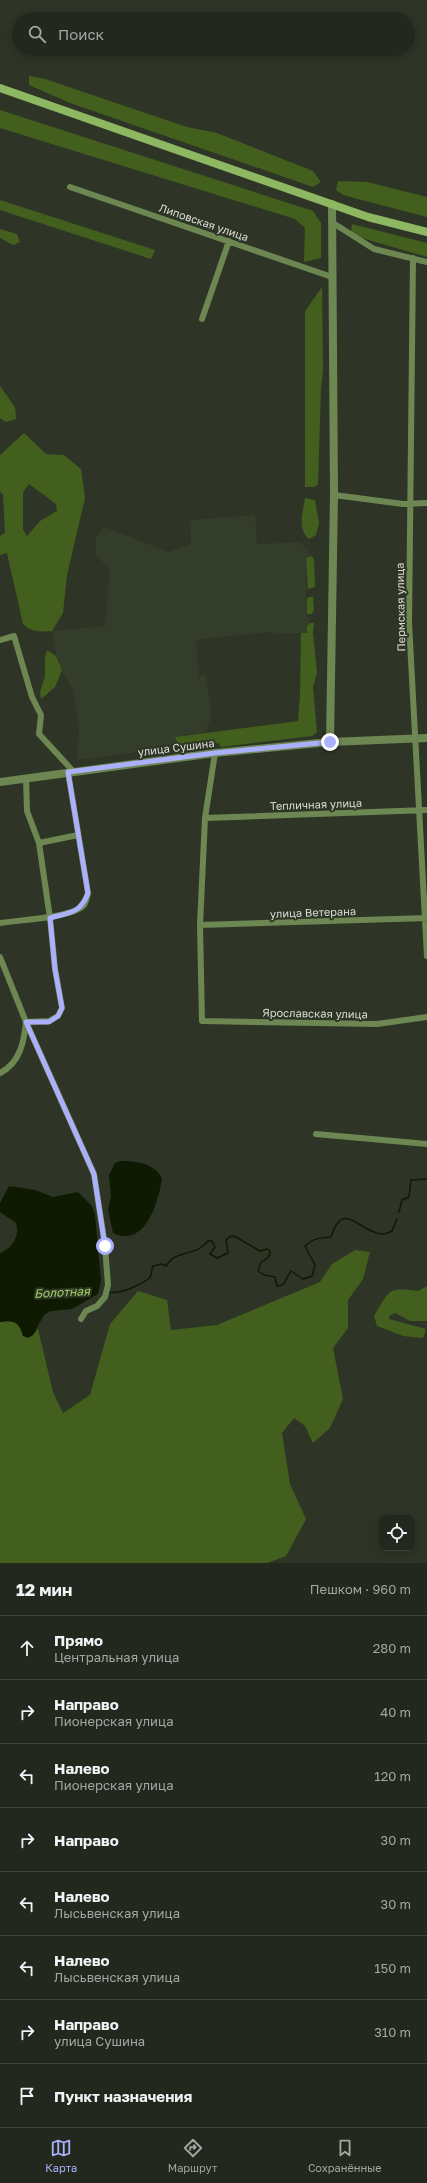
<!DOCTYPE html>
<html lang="ru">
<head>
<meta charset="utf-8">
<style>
	:root { --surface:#22281d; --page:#2e342a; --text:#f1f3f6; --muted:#a2a6a4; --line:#3f443b; --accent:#aab0fb }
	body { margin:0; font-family:"Golos Text",sans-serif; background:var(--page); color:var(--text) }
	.controls { position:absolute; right:12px; bottom:12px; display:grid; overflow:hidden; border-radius:8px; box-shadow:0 2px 10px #0003 }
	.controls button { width:36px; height:36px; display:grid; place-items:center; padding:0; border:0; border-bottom:1px solid var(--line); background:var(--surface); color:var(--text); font:20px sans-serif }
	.stop { position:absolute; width:12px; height:12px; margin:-9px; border:3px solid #aab0fb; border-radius:50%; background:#fff }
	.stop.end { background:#aab0fb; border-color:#fff; box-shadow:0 1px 4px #0008 }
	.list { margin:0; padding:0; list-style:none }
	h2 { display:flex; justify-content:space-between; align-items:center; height:52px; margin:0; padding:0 16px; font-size:17px }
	h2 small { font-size:13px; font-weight:400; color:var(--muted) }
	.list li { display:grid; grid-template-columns:26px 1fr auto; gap:12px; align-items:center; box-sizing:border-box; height:64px; padding:0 16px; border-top:1px solid var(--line) }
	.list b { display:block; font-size:15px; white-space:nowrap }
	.list p { margin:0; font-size:13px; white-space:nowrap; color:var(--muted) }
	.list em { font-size:13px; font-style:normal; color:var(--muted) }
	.icon { flex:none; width:22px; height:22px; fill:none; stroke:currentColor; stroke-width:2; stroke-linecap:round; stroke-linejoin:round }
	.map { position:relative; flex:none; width:427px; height:1563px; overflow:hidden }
	.search { position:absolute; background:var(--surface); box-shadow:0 2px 10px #0003; left:12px; right:12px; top:12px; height:44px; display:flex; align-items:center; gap:10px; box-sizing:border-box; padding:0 14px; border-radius:22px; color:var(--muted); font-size:15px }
	.sheet { height:564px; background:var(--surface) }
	nav { display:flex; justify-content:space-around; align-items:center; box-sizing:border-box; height:56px; border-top:1px solid var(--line); background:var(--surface); font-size:11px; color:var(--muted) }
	nav a { display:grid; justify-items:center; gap:2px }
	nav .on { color:var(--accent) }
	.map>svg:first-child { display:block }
</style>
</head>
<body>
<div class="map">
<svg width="427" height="1563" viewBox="0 0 427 1563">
	<rect width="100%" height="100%" fill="#2e3527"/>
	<path fill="#333d29" d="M 255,515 L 257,544 L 300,542 L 312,556 L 306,558 L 307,614 L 310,623 L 307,626 L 307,633 L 275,634 L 272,632 L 201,639 L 196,642 L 199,676 L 206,675 L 212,716 L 205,732 L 176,737 L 180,747 L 77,760 L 79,728 L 73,690 L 58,664 L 52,631 L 105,626 L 110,569 L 96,556 L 96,538 L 104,527 L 169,552 L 191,544 L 190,520 Z"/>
	<path fill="#425f1d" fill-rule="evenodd" d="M 29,76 L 45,79 L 187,127 L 217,133 L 313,171 L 321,182 L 313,187 L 70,103 L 29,85 Z
		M 0,110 L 313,211 L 321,223 L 321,258 L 304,262 L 305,228 L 295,219 L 0,128 Z
		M 338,181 L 367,182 L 427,197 L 427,217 L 343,195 L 336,190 Z
		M 0,200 L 155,250 L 151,259 L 0,210 Z
		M 352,224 L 427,243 L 427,257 L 355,236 L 351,232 Z
		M 0,229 L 17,234 L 20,242 L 13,245 L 0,238 Z
		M 322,287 L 323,370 L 321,389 L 318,484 L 314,487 L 305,487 L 305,311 Z
		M 0,386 L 15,407 L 16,419 L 6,422 L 0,418 Z
		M 24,433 L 46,454 L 64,455 L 81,469 L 85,498 L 67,575 L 63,613 L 52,631 C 41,632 31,632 23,624 L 7,553 L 0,555 L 0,536 L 5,533 L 3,495 L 0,491 L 0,455 ZM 29,484 L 56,504 L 57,511 L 40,521 L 27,536 L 23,529 L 23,492 Z
		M 305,498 L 315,500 L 319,523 L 316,535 L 309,539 C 297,529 303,512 305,498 Z
		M 312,556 L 314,560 L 315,587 L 308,589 L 306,558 Z
		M 309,597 L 313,597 L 314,610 L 312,614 L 307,614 L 307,599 Z
		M 310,623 L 314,623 L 313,633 L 317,673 L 313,687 L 317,732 L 312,736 L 221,747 L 218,743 L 211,745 L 207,749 L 187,750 L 180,747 L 175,737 L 298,721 L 300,695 L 301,633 L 307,633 L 307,626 Z
		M 47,650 L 56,656 L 62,670 L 55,687 L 41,699 C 38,691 44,683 45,675 C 45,666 44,659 47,650 Z
		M 355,1250 L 370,1252 L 363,1279 L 348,1300 L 348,1328 L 333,1348 L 343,1399 L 330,1428 L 313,1443 L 305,1426 L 294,1418 L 282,1433 L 290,1484 L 306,1519 L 286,1556 L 267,1563 L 0,1563 L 0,1322 C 15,1320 19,1322 23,1336 L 33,1335 L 38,1329 L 53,1392 L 63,1413 L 90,1395 L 110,1324 L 138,1291 L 167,1300 L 171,1330 L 217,1325 L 320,1282 L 332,1264 Z
		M 427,1286 L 427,1321 L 410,1321 L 395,1313 L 389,1316 L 389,1319 L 426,1329 L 423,1338 L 403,1336 L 377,1326 L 374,1316 C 390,1290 387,1287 418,1291 Z"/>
	<path fill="#0e1a01" d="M 120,1161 C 136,1161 154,1163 162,1178 C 159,1201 145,1249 113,1233 L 108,1209 L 111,1196 L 109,1175 L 115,1163 Z
		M 9,1186 L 35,1190 L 53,1197 L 78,1192 L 92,1206 L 95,1215 L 101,1280 L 98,1294 L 72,1309 L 51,1311 L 44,1315 L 33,1335 L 28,1338 L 23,1336 C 19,1322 15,1320 0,1322 L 0,1253 C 12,1248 20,1237 16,1223 L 0,1212 L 0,1203 Z"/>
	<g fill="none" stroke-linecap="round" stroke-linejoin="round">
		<path stroke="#0e1a01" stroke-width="1.5" d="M 399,1212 L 402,1200 L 409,1197 L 411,1180 L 427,1179
			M 107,1292 C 120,1295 140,1285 150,1278 L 153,1266 L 161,1264 L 166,1266 C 176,1249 196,1257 208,1241 L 212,1241 L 215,1247 L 210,1254 L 217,1258 L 228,1253 L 226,1240 L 229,1237 L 234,1236 L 260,1251 L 267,1249 L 270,1251 C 270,1257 266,1260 261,1262 L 258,1271 L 264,1275 L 275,1277 L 277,1286 L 283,1285 L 291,1271 L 303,1279 L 312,1276 L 315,1265 L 305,1246 C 313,1238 320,1238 331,1237 C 344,1197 360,1234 383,1234 C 385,1234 389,1232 392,1231 L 397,1219"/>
		<path stroke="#6d8752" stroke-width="6" d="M 70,187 L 332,277
			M 333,223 L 374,249 L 427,262
			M 413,258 L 409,623 L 427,956
			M 202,319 L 229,241
			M 334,495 L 403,504 L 427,503
			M 0,640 L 14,636 L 32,697 L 41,715 L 39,734 L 73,771
			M 215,753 L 205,818 L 200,925 L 202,1021 L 377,1024 L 427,1017
			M 205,818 L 427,810
			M 39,843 L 78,835
			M 0,923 C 18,920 73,918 84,905 C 86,902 87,897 88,893 L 68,772
			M 200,925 L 427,918
			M 0,957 L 26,1022 L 94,1174 L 105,1246 L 108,1285 L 105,1297 L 97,1306 L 86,1311 L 81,1319
			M 0,1073 C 20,1063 24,1042 26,1022 L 49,1021 L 58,1016 L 62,1008 L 55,969 L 50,918 L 39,843 L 27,811 L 26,778
			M 316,1134 L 427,1144"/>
		<path stroke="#6d8752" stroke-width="8" d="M 330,742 L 334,495 L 332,204
			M 0,782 L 215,753 L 330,742 L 427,738"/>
		<path stroke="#8db760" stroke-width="8" d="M 0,88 L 368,217 L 427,232"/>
	</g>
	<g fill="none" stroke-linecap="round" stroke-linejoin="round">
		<path stroke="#aab0fb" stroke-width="5" d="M 105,1246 L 94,1174 L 26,1022 L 49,1022 L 58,1016 L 62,1008 L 55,969 L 50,918 C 70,912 80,914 88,893 L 68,772 L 215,753 L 330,742"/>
	</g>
	<g text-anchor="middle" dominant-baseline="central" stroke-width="4" stroke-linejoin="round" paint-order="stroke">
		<g font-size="11" fill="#dbdfd7" stroke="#2e3527">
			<text transform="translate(204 222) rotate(19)">Липовская улица</text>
			<text transform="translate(400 607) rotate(-91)">Пермская улица</text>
			<text transform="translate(176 747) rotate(-7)">улица Сушина</text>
			<text transform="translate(316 804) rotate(-2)">Тепличная улица</text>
			<text transform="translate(313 912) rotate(-2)">улица Ветерана</text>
			<text transform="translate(315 1013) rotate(1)">Ярославская улица</text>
		</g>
		<g font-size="12" font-style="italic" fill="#9ed362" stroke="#2e3527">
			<text transform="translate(62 1292) rotate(-3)">Болотная</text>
		</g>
	</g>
</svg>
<div class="controls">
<button><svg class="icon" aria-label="locate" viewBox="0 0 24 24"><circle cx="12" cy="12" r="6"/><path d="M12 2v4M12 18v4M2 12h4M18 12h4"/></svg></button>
</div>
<div class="stop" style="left:105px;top:1246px"></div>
<div class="stop end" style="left:330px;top:742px"></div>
<div class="search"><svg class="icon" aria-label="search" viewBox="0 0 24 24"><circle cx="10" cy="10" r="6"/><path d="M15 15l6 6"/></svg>Поиск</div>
</div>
<section class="sheet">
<h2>12 мин<small>Пешком · 960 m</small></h2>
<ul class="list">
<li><svg class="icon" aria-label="ahead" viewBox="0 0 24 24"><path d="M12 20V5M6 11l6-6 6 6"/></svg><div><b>Прямо</b><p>Центральная улица</p></div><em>280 m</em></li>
<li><svg class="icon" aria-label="right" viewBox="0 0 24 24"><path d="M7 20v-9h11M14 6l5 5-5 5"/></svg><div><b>Направо</b><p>Пионерская улица</p></div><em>40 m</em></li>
<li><svg class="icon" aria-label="left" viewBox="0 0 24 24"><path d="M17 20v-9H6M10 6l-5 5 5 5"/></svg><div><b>Налево</b><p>Пионерская улица</p></div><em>120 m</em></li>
<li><svg class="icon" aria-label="right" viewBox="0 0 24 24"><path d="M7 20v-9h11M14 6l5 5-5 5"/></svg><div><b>Направо</b></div><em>30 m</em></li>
<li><svg class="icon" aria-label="left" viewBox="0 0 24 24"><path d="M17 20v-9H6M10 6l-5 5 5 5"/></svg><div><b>Налево</b><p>Лысьвенская улица</p></div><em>30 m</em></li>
<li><svg class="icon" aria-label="left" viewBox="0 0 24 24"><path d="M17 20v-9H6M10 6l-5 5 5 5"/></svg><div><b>Налево</b><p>Лысьвенская улица</p></div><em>150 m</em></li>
<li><svg class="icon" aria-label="right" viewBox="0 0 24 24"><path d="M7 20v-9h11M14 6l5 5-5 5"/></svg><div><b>Направо</b><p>улица Сушина</p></div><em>310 m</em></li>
<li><svg class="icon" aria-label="arrive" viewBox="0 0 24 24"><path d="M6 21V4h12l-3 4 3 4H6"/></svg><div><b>Пункт назначения</b></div></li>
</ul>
</section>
<nav>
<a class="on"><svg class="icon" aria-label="map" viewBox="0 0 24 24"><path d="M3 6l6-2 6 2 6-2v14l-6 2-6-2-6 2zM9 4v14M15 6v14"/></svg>Карта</a>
<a><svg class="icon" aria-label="directions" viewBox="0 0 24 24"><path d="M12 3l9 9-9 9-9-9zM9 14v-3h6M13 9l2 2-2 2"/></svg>Маршрут</a>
<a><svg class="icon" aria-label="saved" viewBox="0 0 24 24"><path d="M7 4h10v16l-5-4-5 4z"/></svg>Сохранённые</a>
</nav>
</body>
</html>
